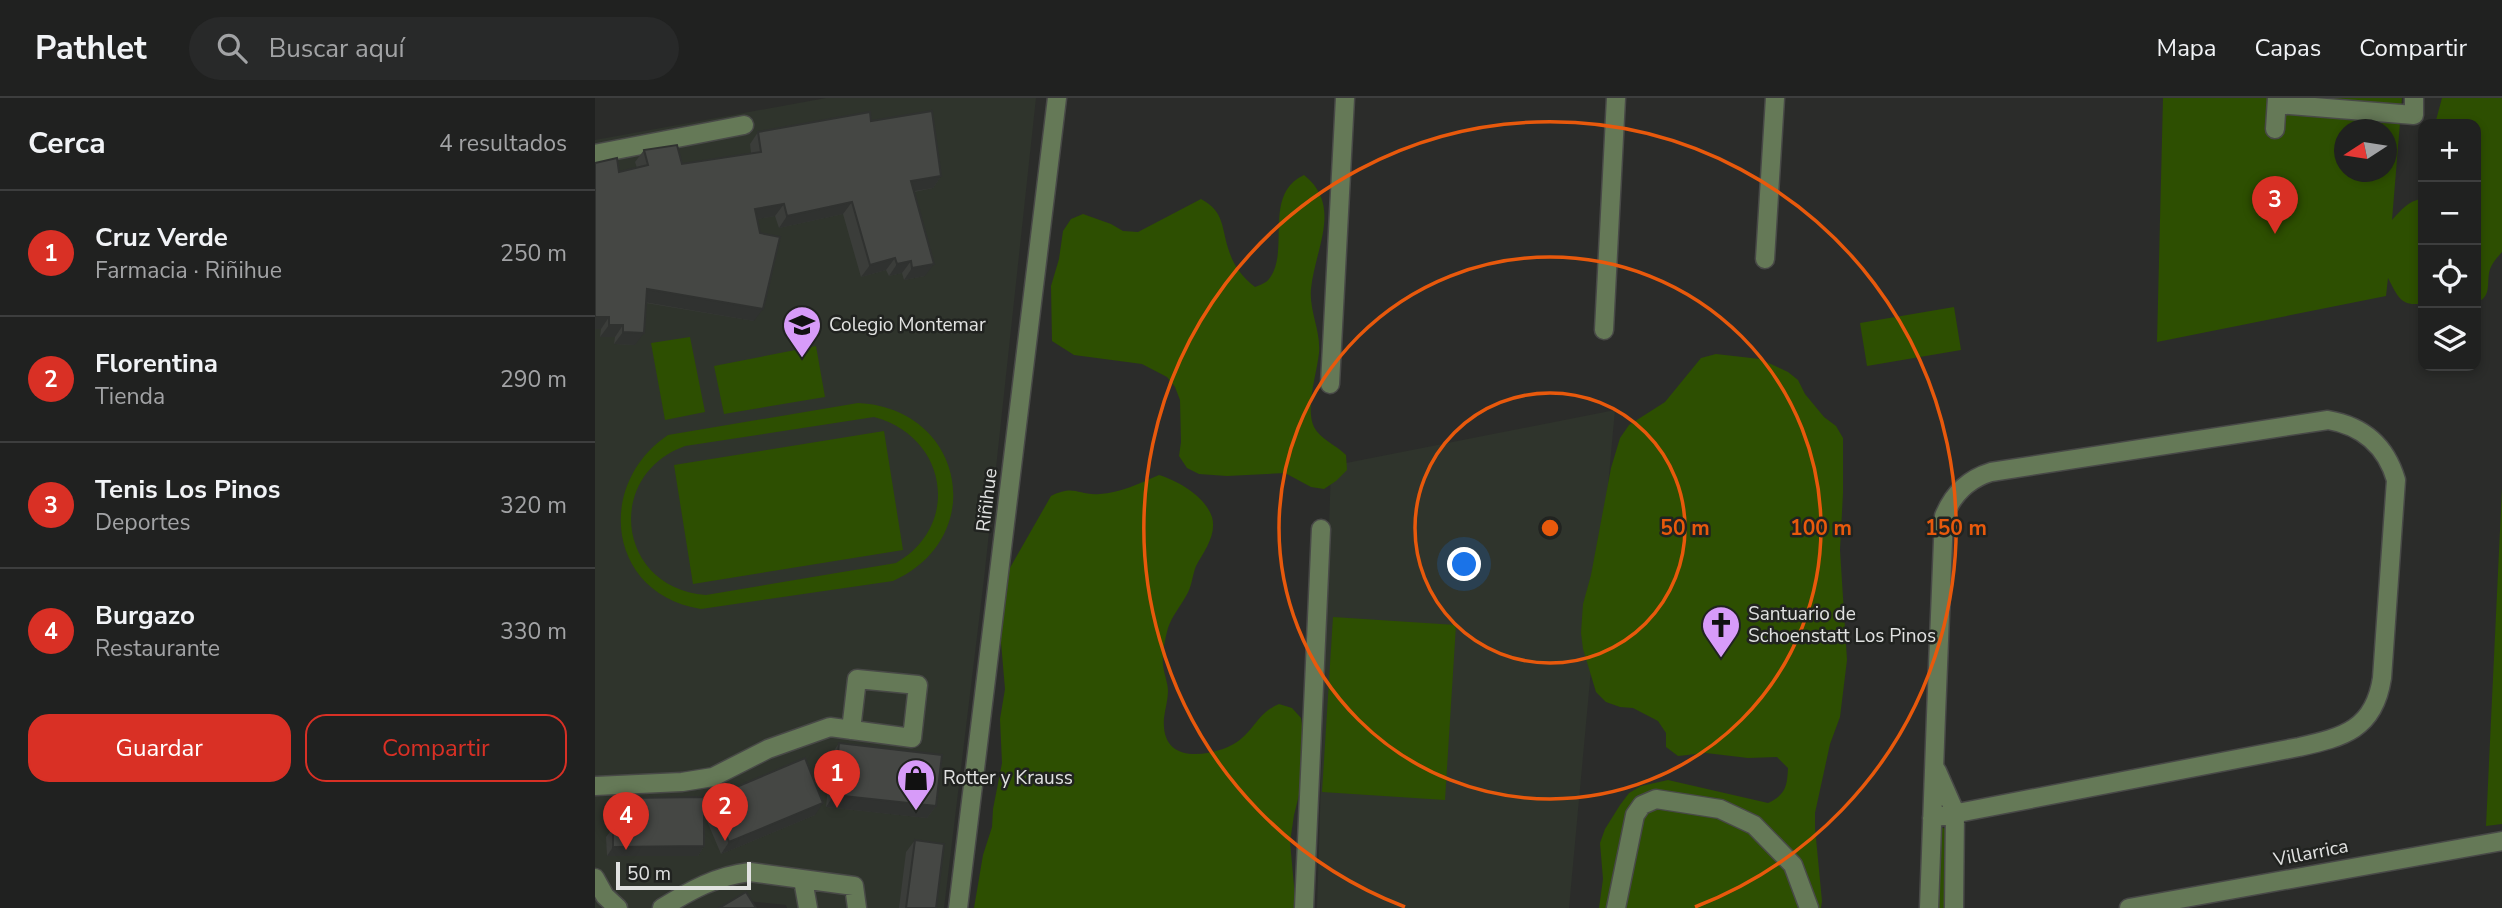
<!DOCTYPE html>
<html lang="es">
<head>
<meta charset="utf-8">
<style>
	:root { --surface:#202120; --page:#282929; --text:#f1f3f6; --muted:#a2a3a5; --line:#3d3e3e; --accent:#d93025 }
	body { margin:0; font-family:"Nunito Sans",sans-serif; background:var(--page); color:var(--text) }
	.controls { position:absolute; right:21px; top:21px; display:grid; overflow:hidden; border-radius:14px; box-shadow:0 4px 10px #0003 }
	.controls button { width:63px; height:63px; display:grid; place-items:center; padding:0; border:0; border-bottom:2px solid var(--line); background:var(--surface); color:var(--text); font:35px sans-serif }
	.compass { position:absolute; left:1739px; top:21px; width:63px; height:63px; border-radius:50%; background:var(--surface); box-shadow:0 4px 10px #0003; rotate:258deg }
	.scale { position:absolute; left:21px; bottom:18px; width:135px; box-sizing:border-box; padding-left:7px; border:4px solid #e1e2e1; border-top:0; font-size:19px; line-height:24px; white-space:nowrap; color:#e1e2e1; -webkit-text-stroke:5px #212320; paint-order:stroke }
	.you { position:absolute; left:870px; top:467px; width:24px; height:24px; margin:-18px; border:5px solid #fff; border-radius:50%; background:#1a73e8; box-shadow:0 0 0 10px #1a73e833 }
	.badge { display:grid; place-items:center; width:46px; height:46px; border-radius:50%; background:var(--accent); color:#fff; font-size:23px; font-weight:700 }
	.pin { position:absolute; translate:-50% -58px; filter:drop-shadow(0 2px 4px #0008) }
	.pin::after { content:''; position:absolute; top:37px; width:24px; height:21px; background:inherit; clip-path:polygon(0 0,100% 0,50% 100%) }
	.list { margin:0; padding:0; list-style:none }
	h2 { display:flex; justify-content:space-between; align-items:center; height:91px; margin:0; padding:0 28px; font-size:30px }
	h2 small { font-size:23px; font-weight:400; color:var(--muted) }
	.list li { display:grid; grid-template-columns:46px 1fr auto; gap:21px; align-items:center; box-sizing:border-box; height:126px; padding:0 28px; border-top:2px solid var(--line) }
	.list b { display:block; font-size:26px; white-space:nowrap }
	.list p { margin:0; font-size:23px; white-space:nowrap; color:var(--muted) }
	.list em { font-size:23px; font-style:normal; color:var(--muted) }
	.actions { display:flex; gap:14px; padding:21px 28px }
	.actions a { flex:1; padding:16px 0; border:2px solid var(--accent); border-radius:21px; text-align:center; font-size:24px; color:var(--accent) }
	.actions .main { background:var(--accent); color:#fff }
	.icon { flex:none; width:38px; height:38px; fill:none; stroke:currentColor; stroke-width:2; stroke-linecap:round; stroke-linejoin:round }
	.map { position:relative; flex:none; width:1907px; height:810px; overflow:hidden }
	header { display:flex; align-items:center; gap:42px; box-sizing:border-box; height:98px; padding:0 35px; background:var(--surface); border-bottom:2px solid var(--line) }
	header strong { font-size:33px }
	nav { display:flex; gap:38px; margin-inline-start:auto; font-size:24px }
	.search { width:490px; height:63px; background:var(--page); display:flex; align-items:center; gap:18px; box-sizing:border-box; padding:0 24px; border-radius:38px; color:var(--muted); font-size:26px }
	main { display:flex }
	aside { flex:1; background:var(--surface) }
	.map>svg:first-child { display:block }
</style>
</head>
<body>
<header>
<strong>Pathlet</strong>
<div class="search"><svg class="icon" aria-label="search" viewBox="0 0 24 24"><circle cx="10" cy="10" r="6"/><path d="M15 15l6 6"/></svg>Buscar aquí</div>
<nav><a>Mapa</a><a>Capas</a><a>Compartir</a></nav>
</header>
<main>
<aside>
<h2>Cerca<small>4 resultados</small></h2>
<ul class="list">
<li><span class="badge">1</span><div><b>Cruz Verde</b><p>Farmacia · Riñihue</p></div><em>250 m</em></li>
<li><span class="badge">2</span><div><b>Florentina</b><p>Tienda</p></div><em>290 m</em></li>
<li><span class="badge">3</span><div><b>Tenis Los Pinos</b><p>Deportes</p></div><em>320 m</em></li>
<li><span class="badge">4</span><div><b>Burgazo</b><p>Restaurante</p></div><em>330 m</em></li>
</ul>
<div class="actions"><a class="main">Guardar</a><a>Compartir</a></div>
</aside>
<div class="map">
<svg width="1907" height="810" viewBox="0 0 1907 810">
	<rect width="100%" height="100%" fill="#2b2c2a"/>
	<path fill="#2f342c" d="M 231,0 L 441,0 L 389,481 L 349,810 L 192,810 L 191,807 L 142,802 L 128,810 L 0,810 L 0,42 Z
		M 1020,312 L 974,810 L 722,810 L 736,368 Z"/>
	<path fill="#2d4f01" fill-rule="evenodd" d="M 1568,0 L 1807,0 L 1797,122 C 1807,111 1812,104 1828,100 L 1828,205 C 1806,210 1802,197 1793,180 L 1791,198 L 1562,244 ZM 1750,32 L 1792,32 L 1792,74 L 1750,74 Z
		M 1847,0 L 1907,0 L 1907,154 C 1901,161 1896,166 1894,175 C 1892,188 1896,199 1881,205 L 1881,26 L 1840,26 Z
		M 709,77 C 748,108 720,150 716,191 C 714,213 726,233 724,255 C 722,275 710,310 719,329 C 725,341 741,347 751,357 L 752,372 L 741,383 L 729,391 L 716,389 L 690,375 L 632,378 L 604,376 L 592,370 L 584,358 L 586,344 L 585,302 L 580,289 L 572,279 L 547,266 L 479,257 L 457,243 L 456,188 L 464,161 L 468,133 L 476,121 L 488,116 L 516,126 L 528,133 L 543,134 L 606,101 C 630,114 626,129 634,153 C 639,168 647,179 660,189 C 665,187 671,185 674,181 C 696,153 667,96 709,77 Z
		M 1359,209 L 1366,252 L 1272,268 L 1265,225 Z
		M 95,239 L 110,314 L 70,322 L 56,245 Z
		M 221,248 L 230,299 L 129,316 L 119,268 Z
		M 1121,256 L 1165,261 L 1193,274 L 1203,282 L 1210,296 L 1229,319 L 1241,328 L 1248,340 L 1248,395 L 1245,452 L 1252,562 L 1245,619 L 1235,646 L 1220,715 L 1220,730 L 1227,803 L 1226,810 L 1004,810 L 1008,781 L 1005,745 L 1010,731 L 1025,707 L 1034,695 L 1046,688 L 1073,682 L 1173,705 C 1191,696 1192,689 1193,670 L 1182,659 L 1153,660 L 1111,655 L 1083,658 L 1071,649 L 1071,635 L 1063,623 L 1038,610 L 1025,609 L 1011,604 L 1001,594 L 988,551 L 986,535 L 988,506 L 996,477 L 1016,370 L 1025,340 L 1034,327 L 1070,304 L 1106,260 Z
		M 263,305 C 369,310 395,439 298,483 L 106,511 C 12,496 0,386 73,337 ZM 279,319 C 352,338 367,427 301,465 L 111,497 C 23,491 8,378 90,348 Z
		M 289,333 L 308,452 L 98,486 L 79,367 Z
		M 564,377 C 583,383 610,398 617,419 C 622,437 609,453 601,468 C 597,478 597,489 591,498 C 585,509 577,518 573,530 C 570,541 567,556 568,567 C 569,576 573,585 573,593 C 573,602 570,611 569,620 C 566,659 598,661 628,651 C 659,640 658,617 684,606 L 697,610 L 706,620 L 708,634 L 706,689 L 699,717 L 695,744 L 701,810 L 379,810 L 388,757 L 397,729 L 398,711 L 407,665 L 405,621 L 410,591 L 405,533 L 412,475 L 456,398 C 480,386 483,398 505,396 C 524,395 546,385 564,377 Z
		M 1907,390 L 1907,726 L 1891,728 Z
		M 738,519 L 861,527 L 850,702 L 727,694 Z
		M 1343,728 L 1351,731 L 1350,810 L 1342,810 Z"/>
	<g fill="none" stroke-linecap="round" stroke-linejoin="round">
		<defs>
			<path id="minor" d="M 1682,6 L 1819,17 L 1819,0
				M 1680,31 L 1682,0
				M 0,56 L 149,27
				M 1170,161 L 1180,0
				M 1009,232 L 1021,0
				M 735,286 L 750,0
				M 1342,673 L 1360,714 L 1359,810
				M 0,688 L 87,684 L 118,679 L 173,651 L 235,629 L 317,640 L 323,587 L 262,581 L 256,632
				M 0,780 L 10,798 L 23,810
				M 208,782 L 213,810
				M 67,810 C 96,792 121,778 155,774 L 259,788 L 262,810
				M 363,810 L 462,0
				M 709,810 L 726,431
				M 1021,810 L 1040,717 L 1047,707 L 1061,701 L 1125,711 L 1159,727 L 1198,767 L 1214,810
				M 1334,810 C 1338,679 1344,549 1349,418 C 1358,396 1373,381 1396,374 L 1733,322 C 1768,328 1791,348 1801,382 L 1787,580 C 1779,632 1748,639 1704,649 L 1337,720
				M 1534,810 L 1907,743"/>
		</defs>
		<use href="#minor" stroke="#484947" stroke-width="21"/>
		<use href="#minor" stroke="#657957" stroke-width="18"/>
	</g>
	<path fill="#3b3d3a" d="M 276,23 L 346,78 L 338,90 L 319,94 L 330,178 L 309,182 L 307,175 L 294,178 L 291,172 L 266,179 L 248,116 L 184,130 L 180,118 L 162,121 L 159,223 L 51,205 L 40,247 L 19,246 L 20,239 L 5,239 L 6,231 L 0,231 L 0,65 L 24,74 L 42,70 L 40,64 L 49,52 L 87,66 L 156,55 L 155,46 L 163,34 Z
		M 244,645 L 341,708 L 332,720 L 231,709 L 236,657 Z
		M 114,696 L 220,717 L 126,756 L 109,716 L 109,748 L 103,758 L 12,758 L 11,739 L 18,730 L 20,730 L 20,709 L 27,700 L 109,704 Z
		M 320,742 L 341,810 L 304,810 L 311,754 Z"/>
	<path fill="#303230" d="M 346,78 L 338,90 L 308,95 L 316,83 Z
		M 257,104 L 248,116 L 184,130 L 192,118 Z
		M 189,106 L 180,118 L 151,123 L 160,111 Z
		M 300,160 L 291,172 L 266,179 L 275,167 Z
		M 316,163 L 307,175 L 294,178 L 302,166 Z
		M 339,166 L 330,178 L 309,182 L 317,170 Z
		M 52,191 L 168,211 L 159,223 L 43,203 Z
		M 0,219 L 14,219 L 6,231 L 0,231 Z
		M 14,227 L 28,227 L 20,239 L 5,239 Z
		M 28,234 L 49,235 L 40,247 L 19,246 Z
		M 239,697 L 341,708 L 332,720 L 231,709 Z
		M 228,705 L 220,717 L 126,756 L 134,744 Z
		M 109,748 L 103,758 L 12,758 L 18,749 Z"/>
	<path fill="#454744" stroke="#303230" stroke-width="2" d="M 337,13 L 346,78 L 316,83 L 339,166 L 317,170 L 316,163 L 302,166 L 300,160 L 275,167 L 257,104 L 192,118 L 189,106 L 160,111 L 165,135 L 185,139 L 168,211 L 52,191 L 49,235 L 28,234 L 28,227 L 14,227 L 14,219 L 0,219 L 0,65 L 22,60 L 24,74 L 53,67 L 49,52 L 82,47 L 87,66 L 166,54 L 163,34 L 275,14 L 276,23 Z
		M 244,645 L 347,657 L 341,708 L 239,697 Z
		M 210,660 L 228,705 L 134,744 L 114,696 L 125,696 Z
		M 109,699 L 109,748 L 18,749 L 18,730 L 27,730 L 27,700 Z
		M 320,742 L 349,746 L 341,810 L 311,810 Z
		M 151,794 L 161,810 L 124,810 Z"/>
	<g fill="none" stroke="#e8590c" stroke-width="3.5">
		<circle cx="955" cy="430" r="135"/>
		<circle cx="955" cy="430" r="271"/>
		<path d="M810 809A406 406 0 1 1 1100 809"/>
	</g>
	<defs>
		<symbol id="school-pin" viewBox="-11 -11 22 30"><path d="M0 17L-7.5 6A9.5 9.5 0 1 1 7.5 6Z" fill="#d79bf9" stroke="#212320"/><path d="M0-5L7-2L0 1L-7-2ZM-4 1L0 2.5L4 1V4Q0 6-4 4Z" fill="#111"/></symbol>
		<symbol id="church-pin" viewBox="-11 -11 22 30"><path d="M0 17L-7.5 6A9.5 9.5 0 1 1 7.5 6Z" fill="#d79bf9" stroke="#212320"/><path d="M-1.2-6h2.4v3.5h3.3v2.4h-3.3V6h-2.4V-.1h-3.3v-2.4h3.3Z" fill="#111"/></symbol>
		<symbol id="shop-pin" viewBox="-11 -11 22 30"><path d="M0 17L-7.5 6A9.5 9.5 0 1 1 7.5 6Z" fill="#d79bf9" stroke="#212320"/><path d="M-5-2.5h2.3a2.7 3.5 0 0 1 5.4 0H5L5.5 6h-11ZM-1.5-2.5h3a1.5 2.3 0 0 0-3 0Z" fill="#111"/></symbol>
	</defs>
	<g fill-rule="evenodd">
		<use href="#school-pin" x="185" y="205" width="44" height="60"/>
		<use href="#church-pin" x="1104" y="505" width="44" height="60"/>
		<use href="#shop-pin" x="299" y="658" width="44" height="60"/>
	</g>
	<g text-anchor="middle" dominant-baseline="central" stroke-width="5" stroke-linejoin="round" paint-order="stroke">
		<g font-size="19" fill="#e1e2e1" stroke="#212320" text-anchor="start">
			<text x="234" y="227">Colegio Montemar</text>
			<text x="1153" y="516">Santuario de<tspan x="1153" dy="22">Schoenstatt Los Pinos</tspan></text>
			<text x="348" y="680">Rotter y Krauss</text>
		</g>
		<g font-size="19" fill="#e1e2e1" stroke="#212320">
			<text transform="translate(392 402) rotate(-83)">Riñihue</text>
			<text transform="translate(1716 755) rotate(-11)">Villarrica</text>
		</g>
	</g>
	<circle cx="955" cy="430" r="10" fill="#e8590c" stroke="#212320" stroke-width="3.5"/>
	<g font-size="21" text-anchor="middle" font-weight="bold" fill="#e8590c" stroke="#212320" stroke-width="5" stroke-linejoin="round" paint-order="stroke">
		<text x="1090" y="437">50 m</text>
		<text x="1226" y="437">100 m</text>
		<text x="1361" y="437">150 m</text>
	</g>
</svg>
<div class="controls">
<button>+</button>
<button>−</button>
<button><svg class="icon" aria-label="locate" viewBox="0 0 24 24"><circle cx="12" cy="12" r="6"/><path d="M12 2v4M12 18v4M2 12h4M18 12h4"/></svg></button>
<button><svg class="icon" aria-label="layers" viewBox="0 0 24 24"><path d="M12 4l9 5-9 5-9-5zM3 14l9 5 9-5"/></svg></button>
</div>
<svg class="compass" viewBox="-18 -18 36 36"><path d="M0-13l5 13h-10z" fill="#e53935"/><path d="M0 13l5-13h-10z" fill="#a2a3a5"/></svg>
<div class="scale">50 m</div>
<div class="you"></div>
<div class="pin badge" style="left:242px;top:710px">1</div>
<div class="pin badge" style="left:130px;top:743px">2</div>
<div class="pin badge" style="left:1680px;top:136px">3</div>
<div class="pin badge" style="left:31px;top:752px">4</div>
</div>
</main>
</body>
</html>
